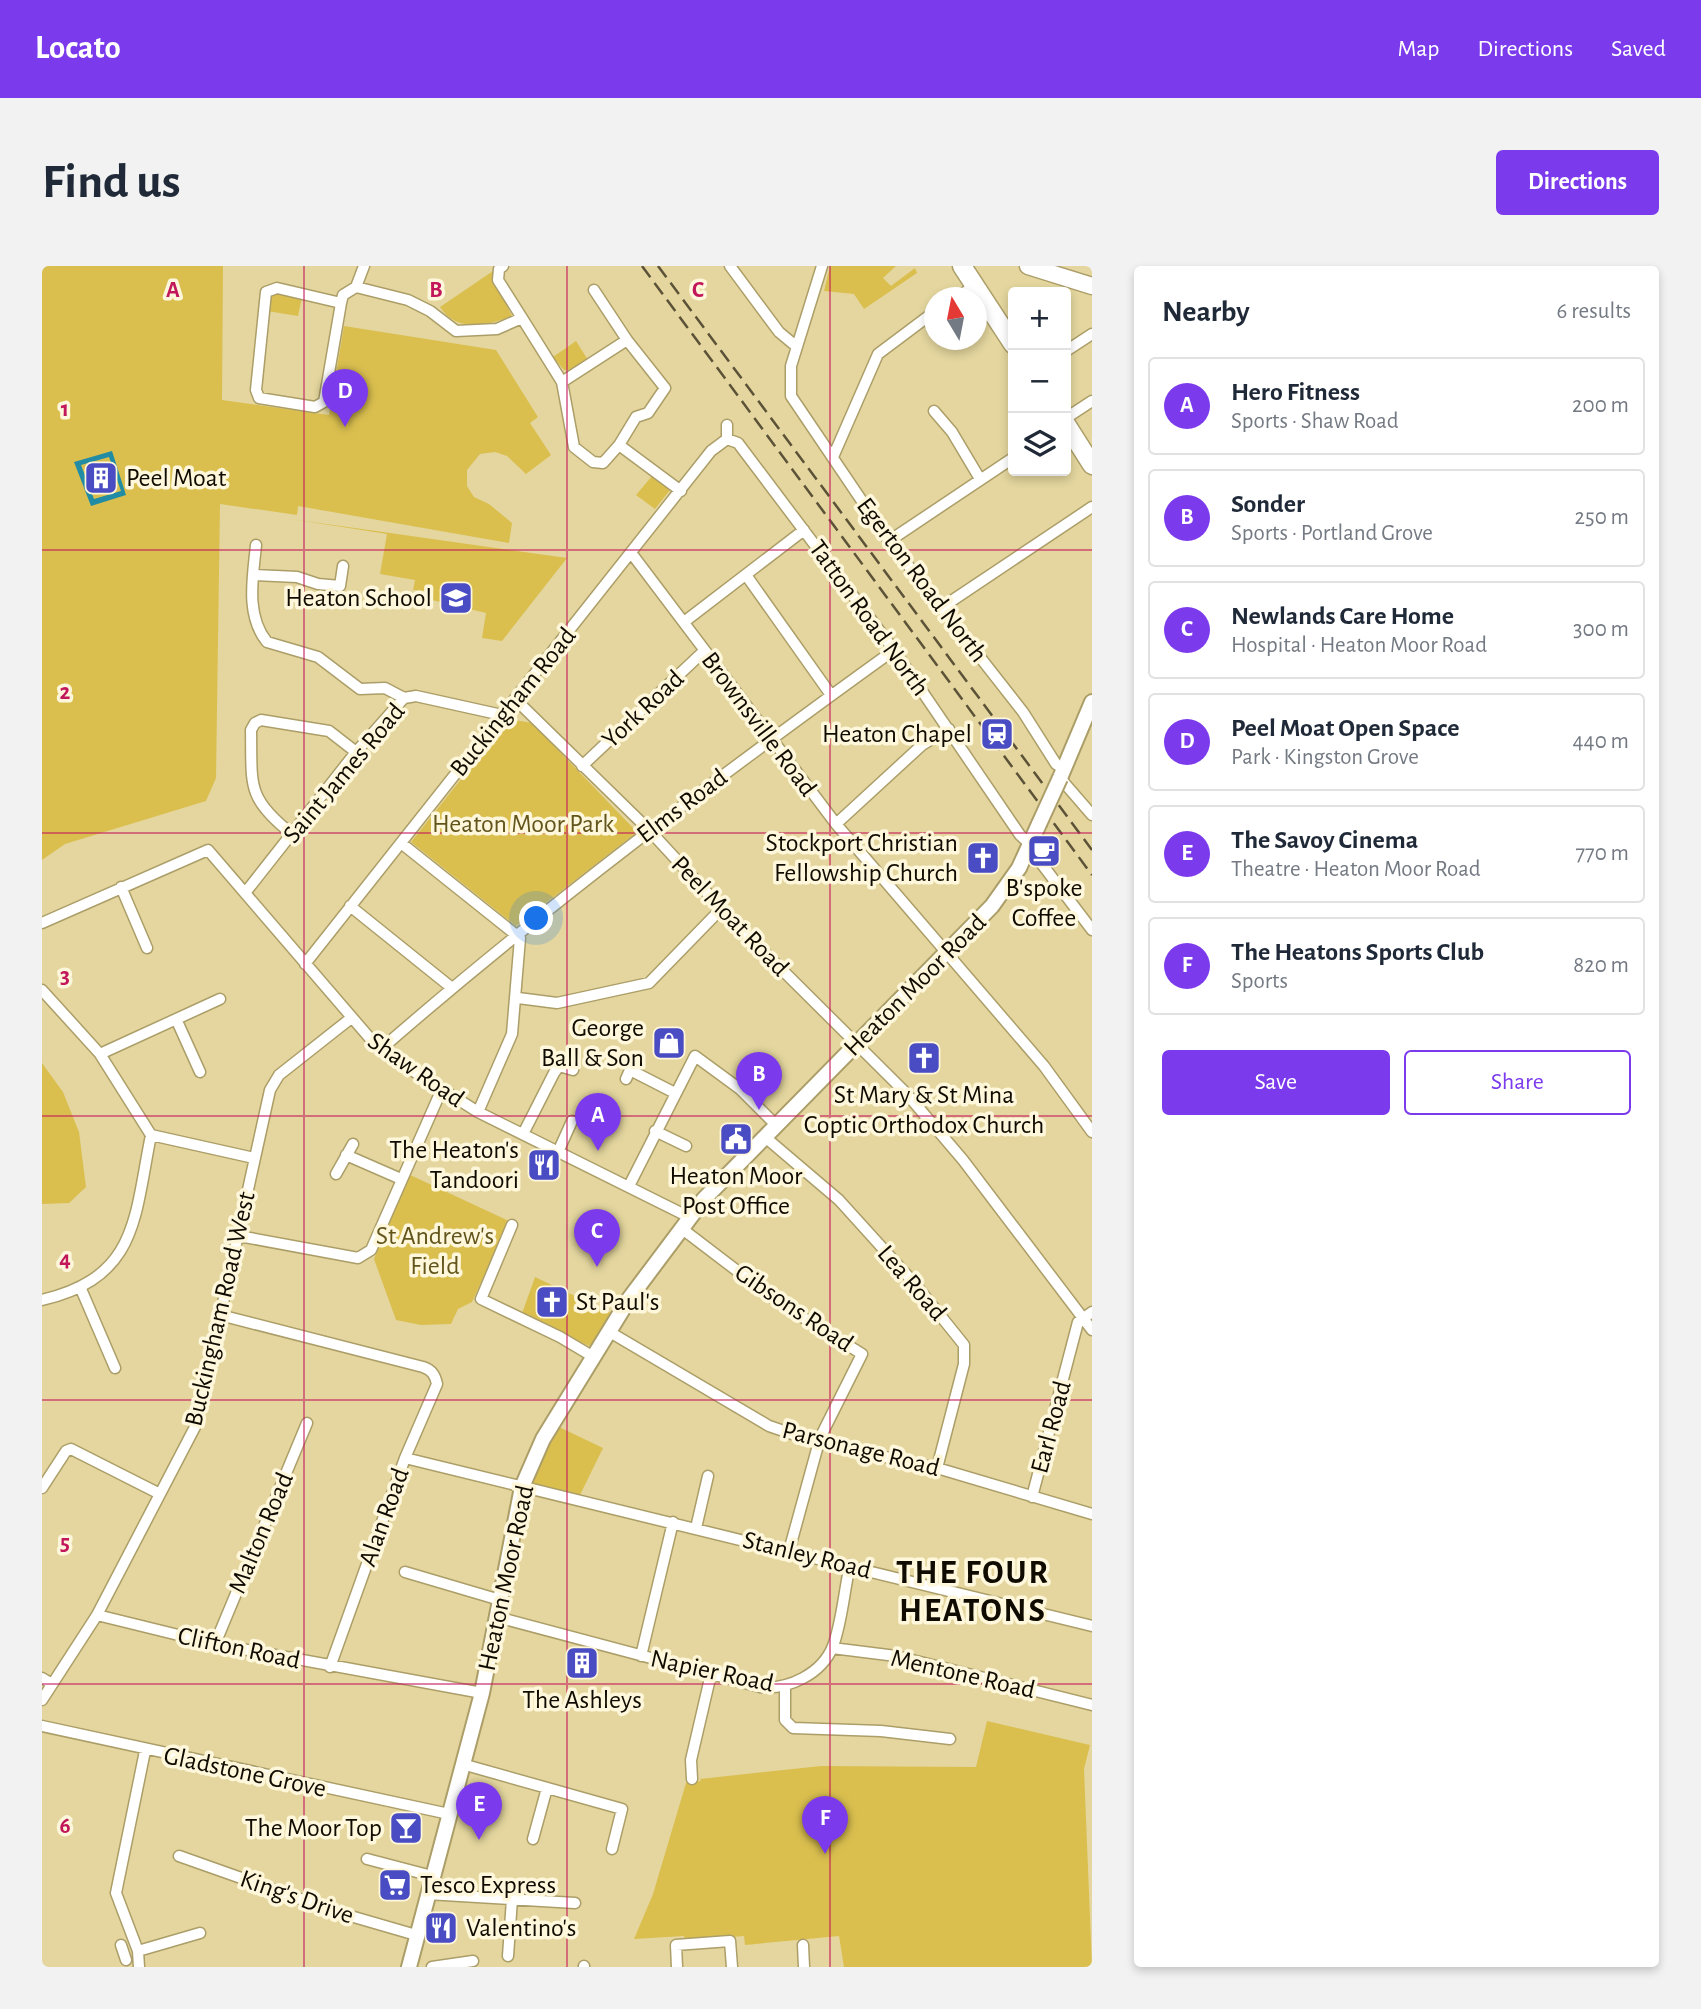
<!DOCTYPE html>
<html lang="en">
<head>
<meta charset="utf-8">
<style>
	:root { --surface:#fff; --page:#f2f2f3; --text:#1f2937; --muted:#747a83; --line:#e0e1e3; --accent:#7c3aed }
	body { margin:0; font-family:"Alegreya Sans",sans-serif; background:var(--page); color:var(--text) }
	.controls { position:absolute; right:21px; top:21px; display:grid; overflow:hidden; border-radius:7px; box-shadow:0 4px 10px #0003 }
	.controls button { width:63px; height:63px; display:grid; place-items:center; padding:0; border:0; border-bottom:2px solid var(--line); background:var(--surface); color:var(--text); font:35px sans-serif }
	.compass { position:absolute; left:882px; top:21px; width:63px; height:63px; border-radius:50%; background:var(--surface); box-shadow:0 4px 10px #0003; rotate:350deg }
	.you { position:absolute; left:495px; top:653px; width:24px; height:24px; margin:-18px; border:5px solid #fff; border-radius:50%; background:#1a73e8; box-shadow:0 0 0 10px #1a73e833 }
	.badge { display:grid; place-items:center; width:46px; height:46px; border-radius:50%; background:var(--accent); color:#fff; font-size:23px; font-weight:700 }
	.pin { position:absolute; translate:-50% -58px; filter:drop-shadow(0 2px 4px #0008) }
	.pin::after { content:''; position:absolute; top:37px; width:24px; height:21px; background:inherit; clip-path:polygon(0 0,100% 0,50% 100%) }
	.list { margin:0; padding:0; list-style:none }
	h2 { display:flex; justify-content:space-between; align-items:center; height:91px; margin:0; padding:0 28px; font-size:30px }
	h2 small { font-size:23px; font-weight:400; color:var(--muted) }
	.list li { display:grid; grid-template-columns:46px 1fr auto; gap:21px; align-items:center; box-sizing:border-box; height:98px; margin:0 14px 14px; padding:0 14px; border:2px solid var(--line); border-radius:7px }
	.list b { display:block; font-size:26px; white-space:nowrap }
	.list p { margin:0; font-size:23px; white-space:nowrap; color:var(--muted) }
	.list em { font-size:23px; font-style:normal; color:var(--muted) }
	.actions { display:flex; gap:14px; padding:21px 28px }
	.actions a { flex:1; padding:16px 0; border:2px solid var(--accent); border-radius:7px; text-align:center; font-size:24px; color:var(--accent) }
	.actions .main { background:var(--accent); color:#fff }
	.icon { flex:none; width:38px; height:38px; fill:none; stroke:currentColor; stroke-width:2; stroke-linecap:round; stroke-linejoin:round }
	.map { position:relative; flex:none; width:1050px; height:1701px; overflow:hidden; border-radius:7px }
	header { display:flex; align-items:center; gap:42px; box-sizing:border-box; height:98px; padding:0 35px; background:var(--accent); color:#fff }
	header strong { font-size:33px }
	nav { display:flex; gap:38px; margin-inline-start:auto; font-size:24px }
	.intro { display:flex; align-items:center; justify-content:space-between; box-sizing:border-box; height:168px; padding:0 42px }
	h1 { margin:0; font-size:49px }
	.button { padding:18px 32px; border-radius:7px; background:var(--accent); color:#fff; font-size:24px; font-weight:700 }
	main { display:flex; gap:42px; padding:0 42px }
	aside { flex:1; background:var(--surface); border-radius:7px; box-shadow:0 4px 10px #0003 }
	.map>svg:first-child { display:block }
</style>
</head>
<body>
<header>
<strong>Locato</strong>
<nav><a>Map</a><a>Directions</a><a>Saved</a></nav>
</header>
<div class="intro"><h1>Find us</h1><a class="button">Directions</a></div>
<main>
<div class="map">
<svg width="1050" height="1701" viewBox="0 0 1050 1701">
	<rect width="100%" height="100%" fill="#e4d69e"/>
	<path fill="#dabf4f" d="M 0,0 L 181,0 L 180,134 L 287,149 L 302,60 L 454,84 L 496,151 L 488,157 L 509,189 L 484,208 L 465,190 L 453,186 L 438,188 L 425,204 L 425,220 L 432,231 L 447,238 L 470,257 L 467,277 L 256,240 L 255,249 L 178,238 L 174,512 L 164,535 L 23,578 L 0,594 Z
		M 788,0 L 854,0 L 841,12 L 849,20 L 873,2 L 875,7 L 822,43 L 812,28 L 782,25 Z
		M 451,5 L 451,13 L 470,50 C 445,60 415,67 398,41 Z
		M 235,26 L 260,31 L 256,50 L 225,45 L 227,31 Z
		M 534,75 L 546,94 L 531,104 L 522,104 L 511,91 Z
		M 610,210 L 628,224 L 613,243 L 594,229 Z
		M 249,253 L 525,292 L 460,375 L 440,372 L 444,347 L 386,333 L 387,325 L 371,324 L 373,314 L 338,308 L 345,268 Z
		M 467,453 L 490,457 L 595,566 L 474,660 L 369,576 Z
		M 0,797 L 21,826 L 37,866 L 44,921 L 27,937 L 0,938 Z
		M 366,908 L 467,955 L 430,1036 L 416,1043 L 409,1058 L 379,1059 L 354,1054 L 332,993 Z
		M 493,1011 L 571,1048 L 548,1080 L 478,1053 Z
		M 515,1160 L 561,1182 L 537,1231 L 484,1218 Z
		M 945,1455 L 1048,1479 L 1042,1503 L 1050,1701 L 802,1701 L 797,1670 L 703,1679 L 702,1670 L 643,1675 L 642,1670 L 592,1673 L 611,1628 L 644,1517 L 659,1515 L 658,1513 L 779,1500 L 934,1501 Z"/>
	<path fill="#218ca3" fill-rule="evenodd" d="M 70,185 L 84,229 L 49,240 L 32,196 ZM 67,191 L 79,225 L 52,233 L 39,199 Z"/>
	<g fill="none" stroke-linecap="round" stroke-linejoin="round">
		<defs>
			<path id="street" d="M 461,0 L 457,3 L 456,14 L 480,52
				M 688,0 L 737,66 L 755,81
				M 780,0 L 749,100 L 749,130 L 847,275 L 981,446 L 1014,498 L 1022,503
				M 314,21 L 322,0
				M 552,24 L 585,74 L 623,122 L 606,147 L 594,151 L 577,179
				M 915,32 L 933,19
				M 299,37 L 235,22 L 224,26 L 214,124 L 217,132 L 273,141 L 282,136 L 299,37 L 301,29 L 314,21 L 366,34 L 388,45 L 414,65 L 455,63 L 480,52 L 520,116 L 532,181 L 551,196 L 561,197 L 577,179 L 639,225
				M 1024,85 L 1050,68
				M 520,116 L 585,74
				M 892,145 L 910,166 L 938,213
				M 1024,152 L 1050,135
				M 685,159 L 685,173
				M 791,191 L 836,88 L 892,46
				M 847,275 L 971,192
				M 214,279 C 211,311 203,349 225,376 L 276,391 L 318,423 L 343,422 L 362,432
				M 590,288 L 794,558 L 1002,800 L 1050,866
				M 212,309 L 255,311 L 276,318 L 298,320 L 301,300
				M 704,309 L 789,429
				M 899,342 L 1050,241
				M 642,356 L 762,264
				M 473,433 L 607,564 L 693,657 L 864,827 L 921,894 L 1050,1064
				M 540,500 L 661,386
				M 1018,512 L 1050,549
				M 794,558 L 880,479 L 907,463
				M 250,568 C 204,532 210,519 209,464 L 213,457 L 219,454 L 287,465 L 314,486
				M 359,577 L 478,672 L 470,768 L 436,846
				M 985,584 L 993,589 L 1050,664
				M 79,621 L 105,682
				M 203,627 L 314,486 L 362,432 L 374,430 L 460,449
				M 308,640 L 410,722
				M 0,657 L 166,584 L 338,784 L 436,846 L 647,951
				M 263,698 L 669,185 L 685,173 L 696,177 L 702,185 L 852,384 L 978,569 L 988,578
				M 0,724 L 58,788 L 109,869 L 212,892
				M 476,732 L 515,737 L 607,717 L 679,643
				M 135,755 L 158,806
				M 338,784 C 502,641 676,511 852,384
				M 58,788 L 178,733
				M 584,813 L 588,804 L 633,827
				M 613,865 L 644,880
				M 481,868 L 512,807 L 517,800 L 531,804
				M 723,871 L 797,934 L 873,1018 L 922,1079 L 922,1098 L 895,1202
				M 516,886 L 530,855
				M 304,889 L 359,913
				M 294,908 L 311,878
				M 587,920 L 653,790 L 698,823 L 734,859
				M 470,959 L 439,1033 L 518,1071 L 550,1090
				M 639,962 L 736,1036 L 820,1088 L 778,1172 L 747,1285
				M 197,970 L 316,992 L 329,984 L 399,825
				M 39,1023 L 73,1102
				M 0,1034 C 96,1011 92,953 109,869
				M 178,1049 L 381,1101 C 390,1104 393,1109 395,1118 L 363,1192 L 288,1401
				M 566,1065 L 727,1160 L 777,1177 L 895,1202 L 1050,1248
				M 363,1192 L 1050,1360
				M 0,1222 L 24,1185 L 29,1183 L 118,1228
				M 990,1231 L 1036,1056 L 1050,1046
				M 654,1262 L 666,1210
				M 363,1306 L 458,1334
				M 55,1349 L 154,1159 L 228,824 L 237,809 L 308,753
				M 455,1351 L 718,1421 C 746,1424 780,1408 791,1380 C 800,1356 802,1325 808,1299
				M 173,1378 L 265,1157
				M 790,1382 L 854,1390 L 1050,1439
				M 599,1390 L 631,1256
				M 0,1412 L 10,1418
				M 743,1422 L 743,1454 L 751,1462 L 839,1465 L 908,1473
				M 0,1434 L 55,1349 L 173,1378 L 440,1427
				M 0,1460 L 407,1548
				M 420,1498 L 580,1543 L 570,1583
				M 650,1513 L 649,1494 L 669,1408
				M 491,1573 L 505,1522
				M 137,1590 L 298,1647 L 374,1669
				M 325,1593 L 390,1610
				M 385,1628 L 533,1637
				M 79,1679 L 84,1694
				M 761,1679 L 762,1701
				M 96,1685 L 158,1667
				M 466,1690 L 470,1633
				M 542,1700 L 542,1701
				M 97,1701 L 96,1685 L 74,1627 L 103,1485
				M 390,1701 L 431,1695
				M 635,1701 L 634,1679 L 688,1675 L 690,1701"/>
			<path id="secondary" d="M 1018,512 L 1050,436
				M 367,1701 L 440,1427 L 480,1221 L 501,1173 L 587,1033 L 662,933 L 950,640 L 977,602 L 997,558"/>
			<path id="primary" d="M 986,0 L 1050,20"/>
			<path id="highway" d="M 920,0 L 971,78
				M 1024,158 L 1050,199"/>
		</defs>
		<use href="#street" stroke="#ac9e68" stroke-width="13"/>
		<use href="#secondary" stroke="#ac9e68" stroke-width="18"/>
		<use href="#primary" stroke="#ac9e68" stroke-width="19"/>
		<use href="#highway" stroke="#ac9e68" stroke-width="21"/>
		<use href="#street" stroke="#fff" stroke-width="10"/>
		<use href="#secondary" stroke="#fff" stroke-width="14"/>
		<use href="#primary" stroke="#fff" stroke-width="16"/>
		<use href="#highway" stroke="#fff" stroke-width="18"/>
		<path stroke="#5b5238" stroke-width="2.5" stroke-dasharray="14 7" stroke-linecap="butt" d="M 600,0 L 1050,609
			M 616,0 L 1050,584"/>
		<defs>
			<path id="secondary-bridge" d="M 997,558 L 1018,512"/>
		</defs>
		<use href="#secondary-bridge" stroke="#ac9e68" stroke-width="18" stroke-linecap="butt"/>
		<use href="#secondary-bridge" stroke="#fff" stroke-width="14"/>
	</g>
	<path fill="none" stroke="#c2185b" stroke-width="2" stroke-opacity="0.55" d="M 262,0 L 262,1701M 525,0 L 525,1701M 788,0 L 788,1701M 0,284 L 1050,284M 0,567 L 1050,567M 0,850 L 1050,850M 0,1134 L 1050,1134M 0,1418 L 1050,1418"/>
	<defs>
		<symbol id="building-square" viewBox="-11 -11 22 22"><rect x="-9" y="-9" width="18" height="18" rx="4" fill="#494cc2" stroke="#fef7db"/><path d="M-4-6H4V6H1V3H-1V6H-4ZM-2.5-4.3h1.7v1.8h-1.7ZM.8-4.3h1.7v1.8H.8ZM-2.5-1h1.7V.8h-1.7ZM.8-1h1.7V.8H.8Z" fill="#fff"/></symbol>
		<symbol id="school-square" viewBox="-11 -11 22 22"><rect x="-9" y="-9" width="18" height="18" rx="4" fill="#494cc2" stroke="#fef7db"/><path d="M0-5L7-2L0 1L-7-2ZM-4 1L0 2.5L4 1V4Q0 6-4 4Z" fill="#fff"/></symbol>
		<symbol id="station-square" viewBox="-11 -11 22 22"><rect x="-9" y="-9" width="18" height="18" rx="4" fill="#494cc2" stroke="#fef7db"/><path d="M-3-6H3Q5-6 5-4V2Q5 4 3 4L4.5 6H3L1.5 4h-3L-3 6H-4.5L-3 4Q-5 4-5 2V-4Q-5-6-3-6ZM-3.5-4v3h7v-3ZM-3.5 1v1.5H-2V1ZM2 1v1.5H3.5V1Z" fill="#fff"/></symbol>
		<symbol id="cafe-square" viewBox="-11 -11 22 22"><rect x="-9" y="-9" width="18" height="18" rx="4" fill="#494cc2" stroke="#fef7db"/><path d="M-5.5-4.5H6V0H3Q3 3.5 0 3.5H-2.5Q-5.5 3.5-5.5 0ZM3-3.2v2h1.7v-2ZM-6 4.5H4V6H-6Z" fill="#fff"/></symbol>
		<symbol id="church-square" viewBox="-11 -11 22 22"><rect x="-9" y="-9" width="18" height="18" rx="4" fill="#494cc2" stroke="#fef7db"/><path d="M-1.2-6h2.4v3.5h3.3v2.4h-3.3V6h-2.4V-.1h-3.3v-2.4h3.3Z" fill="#fff"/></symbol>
		<symbol id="shop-square" viewBox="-11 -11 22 22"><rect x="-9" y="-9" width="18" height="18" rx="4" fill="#494cc2" stroke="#fef7db"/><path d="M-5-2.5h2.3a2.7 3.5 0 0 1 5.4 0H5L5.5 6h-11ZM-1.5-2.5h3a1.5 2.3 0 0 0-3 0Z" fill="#fff"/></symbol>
		<symbol id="civic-square" viewBox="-11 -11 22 22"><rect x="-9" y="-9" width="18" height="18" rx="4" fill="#494cc2" stroke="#fef7db"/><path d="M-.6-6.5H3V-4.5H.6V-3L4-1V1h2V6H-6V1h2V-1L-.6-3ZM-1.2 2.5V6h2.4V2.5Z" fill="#fff"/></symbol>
		<symbol id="restaurant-square" viewBox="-11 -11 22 22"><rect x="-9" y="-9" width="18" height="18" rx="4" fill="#494cc2" stroke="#fef7db"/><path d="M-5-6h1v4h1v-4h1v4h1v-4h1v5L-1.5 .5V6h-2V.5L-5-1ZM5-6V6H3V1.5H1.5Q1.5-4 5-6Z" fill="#fff"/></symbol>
		<symbol id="bar-square" viewBox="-11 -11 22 22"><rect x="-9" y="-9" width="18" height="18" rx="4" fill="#494cc2" stroke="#fef7db"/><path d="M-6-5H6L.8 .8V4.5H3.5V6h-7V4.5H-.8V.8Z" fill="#fff"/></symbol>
		<symbol id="supermarket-square" viewBox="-11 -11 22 22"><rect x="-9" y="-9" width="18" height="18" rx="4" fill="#494cc2" stroke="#fef7db"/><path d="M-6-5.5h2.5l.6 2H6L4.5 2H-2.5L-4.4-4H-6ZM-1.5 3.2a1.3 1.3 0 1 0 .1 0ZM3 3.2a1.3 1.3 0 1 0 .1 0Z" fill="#fff"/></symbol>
	</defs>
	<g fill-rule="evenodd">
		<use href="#building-square" x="40" y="193" width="38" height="38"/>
		<use href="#school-square" x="395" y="313" width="38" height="38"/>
		<use href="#station-square" x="936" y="449" width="38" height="38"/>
		<use href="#cafe-square" x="983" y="566" width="38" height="38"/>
		<use href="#church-square" x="922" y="573" width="38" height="38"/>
		<use href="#shop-square" x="608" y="758" width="38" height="38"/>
		<use href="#church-square" x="863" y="773" width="38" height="38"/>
		<use href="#civic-square" x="675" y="854" width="38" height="38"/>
		<use href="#restaurant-square" x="483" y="880" width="38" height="38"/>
		<use href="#church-square" x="491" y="1017" width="38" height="38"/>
		<use href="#building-square" x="521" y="1378" width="38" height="38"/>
		<use href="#bar-square" x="345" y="1543" width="38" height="38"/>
		<use href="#supermarket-square" x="334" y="1600" width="38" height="38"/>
		<use href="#restaurant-square" x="380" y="1643" width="38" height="38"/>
	</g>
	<g text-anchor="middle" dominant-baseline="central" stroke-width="7" stroke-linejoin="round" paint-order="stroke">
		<g font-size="26" fill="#100b00" stroke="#fef7db" text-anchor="end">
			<text x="84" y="212" text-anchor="start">Peel Moat</text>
			<text x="390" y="332">Heaton School</text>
			<text x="930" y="468">Heaton Chapel</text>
			<text x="916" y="577">Stockport Christian<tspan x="916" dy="30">Fellowship Church</tspan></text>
			<text x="1002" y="622" text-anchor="middle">B'spoke<tspan x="1002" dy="30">Coffee</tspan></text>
			<text x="602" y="762">George<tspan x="602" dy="30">Ball &amp; Son</tspan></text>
			<text x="882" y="829" text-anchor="middle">St Mary &amp; St Mina<tspan x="882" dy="30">Coptic Orthodox Church</tspan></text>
			<text x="477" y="884">The Heaton's<tspan x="477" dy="30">Tandoori</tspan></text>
			<text x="694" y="910" text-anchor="middle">Heaton Moor<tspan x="694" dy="30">Post Office</tspan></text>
			<text x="534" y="1036" text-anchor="start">St Paul's</text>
			<text x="540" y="1434" text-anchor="middle">The Ashleys</text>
			<text x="340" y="1562">The Moor Top</text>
			<text x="378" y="1619" text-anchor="start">Tesco Express</text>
			<text x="424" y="1662" text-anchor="start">Valentino's</text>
		</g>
		<g font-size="26" fill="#100b00" stroke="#fef7db">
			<text transform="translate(880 314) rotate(53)">Egerton Road North</text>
			<text transform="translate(827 352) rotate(54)">Tatton Road North</text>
			<text transform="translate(471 436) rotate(-51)">Buckingham Road</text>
			<text transform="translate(601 443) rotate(-43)">York Road</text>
			<text transform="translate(717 458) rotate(53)">Brownsville Road</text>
			<text transform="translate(302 507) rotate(-50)">Saint James Road</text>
			<text transform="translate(640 540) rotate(-37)">Elms Road</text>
			<text transform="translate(688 650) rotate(46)">Peel Moat Road</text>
			<text transform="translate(873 719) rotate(-45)">Heaton Moor Road</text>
			<text transform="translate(374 804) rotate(35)">Shaw Road</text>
			<text transform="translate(870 1017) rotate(49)">Lea Road</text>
			<text transform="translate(752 1042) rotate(34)">Gibsons Road</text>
			<text transform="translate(178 1043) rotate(-77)">Buckingham Road West</text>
			<text transform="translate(1009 1161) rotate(-75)">Earl Road</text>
			<text transform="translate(819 1183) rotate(14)">Parsonage Road</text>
			<text transform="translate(342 1251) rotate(-70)">Alan Road</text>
			<text transform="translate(219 1267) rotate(-67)">Malton Road</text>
			<text transform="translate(765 1289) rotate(14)">Stanley Road</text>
			<text transform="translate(464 1312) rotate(-78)">Heaton Moor Road</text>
			<text transform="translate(197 1382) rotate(12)">Clifton Road</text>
			<text transform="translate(670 1405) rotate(12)">Napier Road</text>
			<text transform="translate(921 1408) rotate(13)">Mentone Road</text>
			<text transform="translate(203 1506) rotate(12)">Gladstone Grove</text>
			<text transform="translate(255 1631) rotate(19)">King's Drive</text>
		</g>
		<g font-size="26" fill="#62551c" stroke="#fef7db">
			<text x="481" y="558">Heaton Moor Park</text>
			<text x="393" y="970">St Andrew's<tspan x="393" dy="30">Field</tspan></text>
		</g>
		<g font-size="33" font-weight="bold" letter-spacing="2" fill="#100b00" stroke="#fef7db">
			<text x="931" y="1307">THE FOUR<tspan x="931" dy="38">HEATONS</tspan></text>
		</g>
	</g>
	<g font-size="23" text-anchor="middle" font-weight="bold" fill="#c2185b" stroke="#fef7db" stroke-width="7" stroke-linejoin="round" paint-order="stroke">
		<text x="131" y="31">A</text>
		<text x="394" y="31">B</text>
		<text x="656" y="31">C</text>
		<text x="23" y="150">1</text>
		<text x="23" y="433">2</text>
		<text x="23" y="717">3</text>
		<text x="23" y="1000">4</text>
		<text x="23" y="1284">5</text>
		<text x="23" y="1567">6</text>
	</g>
</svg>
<div class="controls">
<button>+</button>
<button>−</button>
<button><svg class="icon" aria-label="layers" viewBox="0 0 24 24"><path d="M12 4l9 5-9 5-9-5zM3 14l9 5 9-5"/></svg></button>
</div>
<svg class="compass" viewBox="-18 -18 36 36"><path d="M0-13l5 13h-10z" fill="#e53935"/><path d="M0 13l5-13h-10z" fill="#747a83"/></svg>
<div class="you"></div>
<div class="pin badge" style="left:556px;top:885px">A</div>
<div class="pin badge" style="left:717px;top:844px">B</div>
<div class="pin badge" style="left:555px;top:1001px">C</div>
<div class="pin badge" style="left:303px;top:161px">D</div>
<div class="pin badge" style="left:437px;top:1574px">E</div>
<div class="pin badge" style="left:783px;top:1588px">F</div>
</div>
<aside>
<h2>Nearby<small>6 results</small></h2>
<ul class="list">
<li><span class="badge">A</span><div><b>Hero Fitness</b><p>Sports · Shaw Road</p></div><em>200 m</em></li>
<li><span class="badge">B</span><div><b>Sonder</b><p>Sports · Portland Grove</p></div><em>250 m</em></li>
<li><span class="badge">C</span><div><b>Newlands Care Home</b><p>Hospital · Heaton Moor Road</p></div><em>300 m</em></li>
<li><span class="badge">D</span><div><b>Peel Moat Open Space</b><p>Park · Kingston Grove</p></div><em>440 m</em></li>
<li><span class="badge">E</span><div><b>The Savoy Cinema</b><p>Theatre · Heaton Moor Road</p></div><em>770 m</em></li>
<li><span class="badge">F</span><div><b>The Heatons Sports Club</b><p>Sports</p></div><em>820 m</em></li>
</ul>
<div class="actions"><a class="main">Save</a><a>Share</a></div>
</aside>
</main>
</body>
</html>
